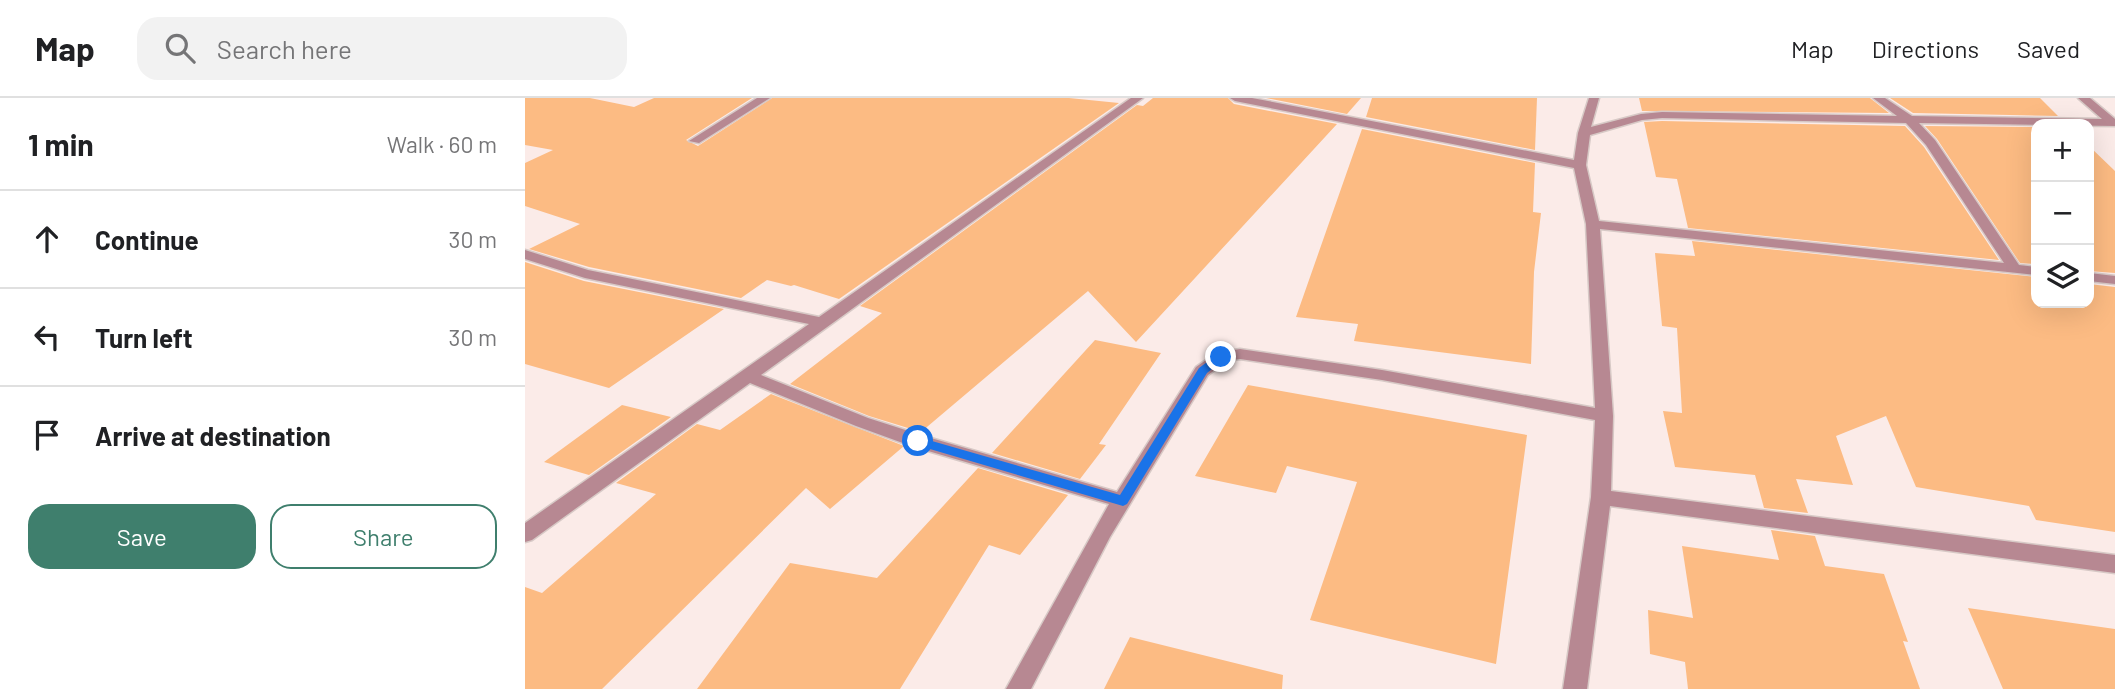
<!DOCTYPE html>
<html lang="en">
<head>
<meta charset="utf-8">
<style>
	:root { --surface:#fff; --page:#f2f2f2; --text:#202124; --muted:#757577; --line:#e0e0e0; --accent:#3f7f6d }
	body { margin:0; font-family:Barlow,sans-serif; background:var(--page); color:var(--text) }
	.controls { position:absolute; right:21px; top:21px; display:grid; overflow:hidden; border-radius:14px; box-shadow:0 7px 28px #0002 }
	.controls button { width:63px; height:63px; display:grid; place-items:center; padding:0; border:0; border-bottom:2px solid var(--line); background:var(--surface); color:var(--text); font:35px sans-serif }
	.stop { position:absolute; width:21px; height:21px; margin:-16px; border:5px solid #1a73e8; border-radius:50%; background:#fff }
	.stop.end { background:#1a73e8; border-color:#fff; box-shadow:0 2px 7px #0008 }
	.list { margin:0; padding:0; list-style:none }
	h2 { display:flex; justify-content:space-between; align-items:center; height:91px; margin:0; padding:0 28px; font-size:30px }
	h2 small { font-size:23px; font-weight:400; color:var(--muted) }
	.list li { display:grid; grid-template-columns:46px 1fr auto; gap:21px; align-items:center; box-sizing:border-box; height:98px; padding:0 28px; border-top:2px solid var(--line) }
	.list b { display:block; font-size:26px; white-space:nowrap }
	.list em { font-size:23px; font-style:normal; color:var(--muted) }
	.actions { display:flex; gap:14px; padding:21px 28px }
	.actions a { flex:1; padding:16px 0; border:2px solid var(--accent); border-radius:21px; text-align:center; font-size:24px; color:var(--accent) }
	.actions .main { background:var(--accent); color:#fff }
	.icon { flex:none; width:38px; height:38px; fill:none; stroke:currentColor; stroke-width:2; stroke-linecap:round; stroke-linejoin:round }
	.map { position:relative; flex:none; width:1590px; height:591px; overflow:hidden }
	header { display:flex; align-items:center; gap:42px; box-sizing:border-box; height:98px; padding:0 35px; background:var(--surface); border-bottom:2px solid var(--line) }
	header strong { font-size:33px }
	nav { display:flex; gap:38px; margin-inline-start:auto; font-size:24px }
	.search { width:490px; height:63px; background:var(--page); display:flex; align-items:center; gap:18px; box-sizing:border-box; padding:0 24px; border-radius:21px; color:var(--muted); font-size:26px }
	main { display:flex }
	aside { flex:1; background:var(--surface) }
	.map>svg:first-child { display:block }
</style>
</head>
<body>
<header>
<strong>Map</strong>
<div class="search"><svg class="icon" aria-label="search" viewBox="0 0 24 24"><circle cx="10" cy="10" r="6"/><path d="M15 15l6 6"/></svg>Search here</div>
<nav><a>Map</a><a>Directions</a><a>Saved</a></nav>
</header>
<main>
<aside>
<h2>1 min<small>Walk · 60 m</small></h2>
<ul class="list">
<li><svg class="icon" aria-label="ahead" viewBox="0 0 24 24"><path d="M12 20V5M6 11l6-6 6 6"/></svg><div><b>Continue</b></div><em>30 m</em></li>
<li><svg class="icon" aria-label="left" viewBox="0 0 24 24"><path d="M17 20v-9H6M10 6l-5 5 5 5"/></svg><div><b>Turn left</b></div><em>30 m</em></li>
<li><svg class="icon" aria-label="arrive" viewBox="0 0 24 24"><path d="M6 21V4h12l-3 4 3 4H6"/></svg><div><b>Arrive at destination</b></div></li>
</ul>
<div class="actions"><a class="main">Save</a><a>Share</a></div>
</aside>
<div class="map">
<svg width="1590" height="591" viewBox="0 0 1590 591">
	<rect width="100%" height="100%" fill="#fbebe8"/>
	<path fill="#fcbb83" d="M 0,0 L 65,0 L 109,9 L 129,0 L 227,0 L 161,42 L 173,48 L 247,0 L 544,0 L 594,5 L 314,201 L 269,187 L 266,188 L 242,182 L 216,200 L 64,169 L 4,151 L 55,126 L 0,108 L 0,65 L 28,52 L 0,47 Z
		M 628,0 L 703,0 L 709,6 L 812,26 L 611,244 L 563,193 L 396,334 L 344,318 L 265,286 L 357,215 L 335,208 L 612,7 L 618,8 Z
		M 741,0 L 836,0 L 822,16 Z
		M 847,0 L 1012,0 L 1010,52 L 841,19 Z
		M 1114,0 L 1345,0 L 1364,15 L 1117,13 Z
		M 1365,0 L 1515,0 L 1533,18 L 1388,15 Z
		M 1137,23 L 1380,28 L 1399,49 L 1474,162 L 1163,130 L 1152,81 L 1131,79 L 1119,24 Z
		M 1400,28 L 1511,29 L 1511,166 L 1495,165 L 1412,41 Z
		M 837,31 L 1010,65 L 1008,114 L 1016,115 L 1009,174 L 1006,266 L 829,243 L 833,226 L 771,219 Z
		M 1564,48 L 1590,73 L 1590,175 L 1564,173 Z
		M 1167,143 L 1511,179 L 1511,205 L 1564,205 L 1564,186 L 1590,189 L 1590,434 L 1511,422 L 1504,408 L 1391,389 L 1361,318 L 1311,338 L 1328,387 L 1271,381 L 1283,415 L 1239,410 L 1230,377 L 1150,369 L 1138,313 L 1157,315 L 1152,230 L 1137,228 L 1130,155 L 1170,158 Z
		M 0,164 L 59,183 L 199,211 L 84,290 L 0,266 Z
		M 570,242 L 636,255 L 574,346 L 581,347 L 555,381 L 467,355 Z
		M 723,287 L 1002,337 L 971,566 L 785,522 L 832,384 L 762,368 L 751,395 L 670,378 Z
		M 246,296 L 379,348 L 305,411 L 281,390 L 77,591 L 0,591 L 0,489 L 17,495 L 131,396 L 91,385 L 172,326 L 195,332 Z
		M 97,307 L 146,319 L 64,377 L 19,364 Z
		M 453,370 L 543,397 L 495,457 L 464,447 L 375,591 L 172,591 L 265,465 L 352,480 Z
		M 1246,432 L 1290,438 L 1300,468 L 1359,476 L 1383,544 L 1378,543 L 1395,591 L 1163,591 L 1160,564 L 1125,556 L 1123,512 L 1168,520 L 1157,448 L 1254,462 Z
		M 1443,510 L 1590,531 L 1590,591 L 1478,591 Z
		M 605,539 L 758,577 L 757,591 L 579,591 Z"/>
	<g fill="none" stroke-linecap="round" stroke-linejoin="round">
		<defs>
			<path id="minor" d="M 232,0 L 245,0 L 174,45 L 164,43 Z
				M 606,0 L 618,0 L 236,277 L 343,320 L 399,338 L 592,394 L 671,269 L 691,255 L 715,251 L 857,272 L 1070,310 L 1061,126 L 1049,70 L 710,3 L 705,0 L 727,0 L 1049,62 L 1053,35 L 1064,0 L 1074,0 L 1066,29 L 1116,16 L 1137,14 L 1372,18 L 1348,0 L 1360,0 L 1387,18 L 1577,21 L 1553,0 L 1565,0 L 1590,21 L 1590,28 L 1394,25 L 1410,42 L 1494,167 L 1511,169 L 1511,177 L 1075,131 L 1088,318 L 1086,393 L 1590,457 L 1590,475 L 1085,408 L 1062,591 L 1038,591 L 1066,399 L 1070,322 L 857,282 L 715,261 L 702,263 L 683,277 L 585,439 L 506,591 L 481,591 L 584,406 L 386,348 L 331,328 L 225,285 L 7,442 L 0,444 L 0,425 L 284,226 L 60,180 L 0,161 L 0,152 L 63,172 L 294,219 ZM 1137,20 L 1381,25 L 1401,47 L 1479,165 L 1074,123 L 1061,67 L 1065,37 L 1117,22 Z
				M 1564,175 L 1590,178 L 1590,186 L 1564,183 Z"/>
		</defs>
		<use href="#minor" stroke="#d7c9c6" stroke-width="3"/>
		<use href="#minor" fill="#b78892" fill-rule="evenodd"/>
	</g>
	<path fill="#1a73e8" d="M 693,256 L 702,259 L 682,275 L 602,406 L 598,408 L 388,346 L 387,343 L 393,339 L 595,397 L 674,270 Z"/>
</svg>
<div class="controls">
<button>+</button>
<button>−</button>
<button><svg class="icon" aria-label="layers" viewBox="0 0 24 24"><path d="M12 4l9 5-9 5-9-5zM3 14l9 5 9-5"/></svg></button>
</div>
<div class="stop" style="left:393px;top:343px"></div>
<div class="stop end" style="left:696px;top:259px"></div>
</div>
</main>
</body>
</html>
